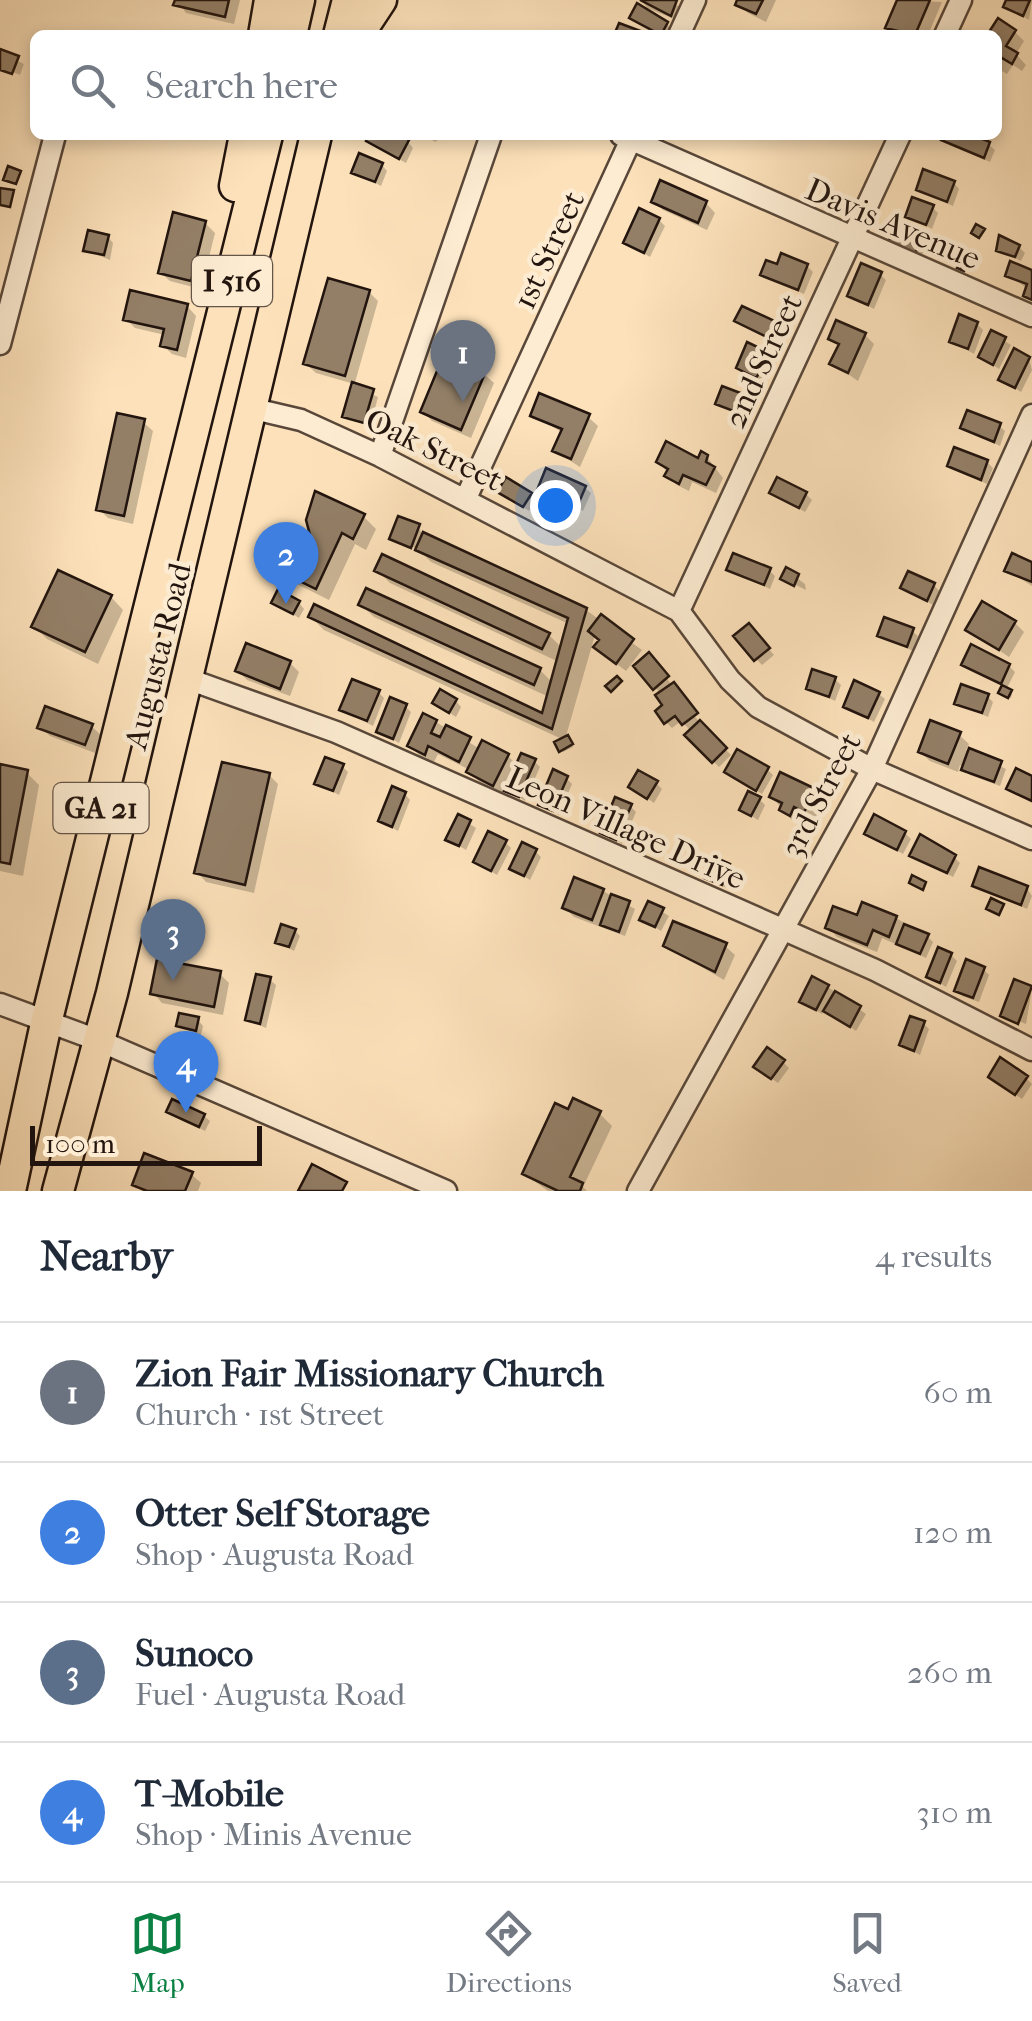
<!DOCTYPE html>
<html lang="en">
<head>
<meta charset="utf-8">
<style>
	:root { --surface:#fff; --page:#f6f6f7; --text:#1f2937; --muted:#747a83; --line:#e0e1e3; --accent:#0b8043 }
	body { margin:0; font-family:"IM FELL French Canon",serif; background:var(--page); color:var(--text) }
	.scale { position:absolute; left:30px; bottom:25px; width:232px; box-sizing:border-box; padding-left:10px; border:5px solid #22140e; border-top:0; font-size:28px; line-height:35px; white-space:nowrap; color:#22140e; -webkit-text-stroke:8px #fdecd2; paint-order:stroke }
	.you { position:absolute; left:555px; top:505px; width:35px; height:35px; margin:-25px; border:8px solid #fff; border-radius:50%; background:#1a73e8; box-shadow:0 0 0 15px #1a73e833 }
	.badge { display:grid; place-items:center; width:65px; height:65px; border-radius:50%; background:var(--accent); color:#fff; font-size:32px; font-weight:700 }
	.pin { position:absolute; translate:-50% -82px; filter:drop-shadow(0 2px 5px #0008) }
	.pin::after { content:''; position:absolute; top:52px; width:35px; height:30px; background:inherit; clip-path:polygon(0 0,100% 0,50% 100%) }
	.list { margin:0; padding:0; list-style:none }
	h2 { display:flex; justify-content:space-between; align-items:center; height:130px; margin:0; padding:0 40px; font-size:42px }
	h2 small { font-size:32px; font-weight:400; color:var(--muted) }
	.list li { display:grid; grid-template-columns:65px 1fr auto; gap:30px; align-items:center; box-sizing:border-box; height:140px; padding:0 40px; border-top:2px solid var(--line) }
	.list b { display:block; font-size:38px; white-space:nowrap }
	.list p { margin:0; font-size:32px; white-space:nowrap; color:var(--muted) }
	.list em { font-size:32px; font-style:normal; color:var(--muted) }
	.icon { flex:none; width:55px; height:55px; fill:none; stroke:currentColor; stroke-width:2; stroke-linecap:round; stroke-linejoin:round }
	.map { position:relative; flex:none; width:1032px; height:1191px; overflow:hidden }
	.search { position:absolute; background:var(--surface); box-shadow:0 5px 15px #0003; left:30px; right:30px; top:30px; height:110px; display:flex; align-items:center; gap:25px; box-sizing:border-box; padding:0 35px; border-radius:15px; color:var(--muted); font-size:38px }
	.sheet { height:690px; background:var(--surface) }
	nav { display:flex; justify-content:space-around; align-items:center; box-sizing:border-box; height:140px; border-top:2px solid var(--line); background:var(--surface); font-size:28px; color:var(--muted) }
	nav a { display:grid; justify-items:center; gap:5px }
	nav .on { color:var(--accent) }
	.map>svg:first-child { display:block }
</style>
</head>
<body>
<div class="map">
<svg width="1032" height="1191" viewBox="0 0 1032 1191">
	<rect width="100%" height="100%" fill="#fce1ba"/>
	<filter id="stains"><feTurbulence type="fractalNoise" baseFrequency=".002" numOctaves="4"/><feColorMatrix values="0 0 0 0 .2 0 0 0 0 .09 0 0 0 0 .02 0 0 0 .5 -.17"/></filter>
	<radialGradient id="worn" r=".72"><stop offset=".6" stop-color="#630" stop-opacity="0"/><stop offset="1" stop-color="#630" stop-opacity=".3"/></radialGradient>
	<path fill="#0003" d="M 177,0 L 240,0 L 234,24 L 186,13 Z
		M 642,0 L 669,0 L 681,8 L 677,20 L 647,8 Z
		M 740,0 L 776,0 L 766,22 L 748,13 L 738,4 Z
		M 900,0 L 942,2 L 928,35 L 896,35 L 888,27 Z
		M 1009,0 L 1032,0 L 1029,20 L 1006,6 Z
		M 632,17 L 667,24 L 672,30 L 669,35 L 658,35 Z
		M 1015,32 L 1024,41 L 1016,54 L 1026,65 L 1022,71 L 1013,65 L 1007,74 L 997,68 L 997,35 L 990,35 Z
		M 0,52 L 24,64 L 20,75 L 0,67 Z
		M 372,135 L 395,135 L 408,142 L 413,148 L 406,163 L 375,146 L 369,141 Z
		M 421,135 L 439,135 L 436,142 Z
		M 946,135 L 967,135 L 989,145 L 995,150 L 990,162 L 950,145 Z
		M 382,165 L 387,171 L 381,186 L 354,172 Z
		M 954,183 L 959,189 L 953,206 L 918,189 Z
		M 654,201 L 706,203 L 715,213 L 707,230 L 663,210 Z
		M 932,207 L 938,213 L 932,229 L 908,216 Z
		M 659,220 L 665,226 L 650,257 L 626,243 Z
		M 205,223 L 215,233 L 201,289 L 170,281 L 160,272 Z
		M 108,237 L 113,243 L 110,260 L 86,250 Z
		M 921,238 L 926,244 L 921,258 L 897,248 Z
		M 1019,247 L 1025,253 L 1021,261 L 999,250 Z
		M 807,266 L 813,272 L 804,294 L 763,275 L 778,267 Z
		M 1032,272 L 1032,302 L 1026,295 L 1028,289 L 1008,275 Z
		M 880,274 L 886,280 L 874,309 L 850,296 Z
		M 369,292 L 378,301 L 354,386 L 378,397 L 370,427 L 345,416 L 354,384 L 316,373 L 306,364 Z
		M 187,306 L 196,316 L 186,358 L 172,354 L 163,345 L 165,335 L 135,328 L 126,319 Z
		M 737,321 L 777,325 L 783,331 L 777,343 Z
		M 977,324 L 983,330 L 974,354 L 952,341 Z
		M 992,333 L 1011,345 L 999,369 L 981,357 Z
		M 865,335 L 874,344 L 858,381 L 832,363 L 840,347 L 831,338 Z
		M 770,356 L 776,362 L 762,383 L 739,368 Z
		M 1029,359 L 1032,370 L 1021,392 L 1001,379 Z
		M 484,374 L 494,383 L 471,438 L 432,421 L 423,412 Z
		M 749,399 L 755,405 L 750,419 L 718,403 Z
		M 533,415 L 588,417 L 598,426 L 580,467 L 555,451 L 563,433 Z
		M 143,422 L 153,431 L 133,524 L 108,518 L 99,509 Z
		M 999,426 L 1005,431 L 1000,446 L 963,428 Z
		M 707,457 L 723,478 L 716,493 L 692,482 L 689,491 L 677,485 L 659,462 L 700,462 Z
		M 987,462 L 993,468 L 987,484 L 950,466 Z
		M 585,488 L 591,493 L 583,511 L 540,489 Z
		M 500,492 L 530,495 L 536,500 L 529,511 Z
		M 772,492 L 806,494 L 812,500 L 805,512 Z
		M 363,516 L 376,529 L 366,550 L 355,544 L 329,600 L 299,585 L 286,572 Z
		M 418,527 L 423,535 L 586,610 L 642,650 L 626,671 L 606,656 L 595,635 L 566,736 L 573,747 L 563,752 L 564,740 L 324,630 L 311,617 L 544,716 L 549,697 L 374,617 L 361,605 L 540,670 L 553,683 L 559,662 L 390,583 L 377,570 L 549,635 L 562,648 L 569,624 L 431,562 L 418,549 L 392,539 Z
		M 1032,564 L 1032,586 L 1007,570 Z
		M 729,569 L 769,570 L 775,576 L 770,589 Z
		M 787,571 L 805,584 L 806,590 L 786,580 Z
		M 934,585 L 939,591 L 933,605 L 903,587 Z
		M 111,597 L 123,610 L 98,664 L 47,639 L 34,626 Z
		M 274,602 L 299,603 L 304,609 L 299,618 Z
		M 1015,623 L 1024,632 L 1009,657 L 968,629 Z
		M 912,631 L 918,636 L 913,651 L 880,635 Z
		M 754,632 L 774,655 L 762,665 L 736,637 Z
		M 654,661 L 699,722 L 731,755 L 719,767 L 687,735 L 691,731 L 681,721 L 672,728 L 666,722 L 661,694 L 636,666 Z
		M 290,663 L 299,672 L 290,696 L 247,680 L 238,671 Z
		M 964,664 L 1009,666 L 1015,672 L 1006,690 L 1012,694 L 1011,698 L 1003,695 L 1004,687 Z
		M 835,679 L 841,685 L 835,701 L 809,688 Z
		M 378,692 L 384,698 L 373,726 L 342,710 Z
		M 879,694 L 885,699 L 874,722 L 846,706 Z
		M 987,696 L 993,702 L 988,717 L 957,703 Z
		M 456,701 L 461,707 L 456,717 L 435,703 Z
		M 405,706 L 411,712 L 399,743 L 379,731 Z
		M 436,722 L 480,749 L 508,756 L 518,766 L 534,761 L 540,767 L 525,801 L 505,788 L 503,794 L 478,781 L 470,770 L 438,754 L 434,762 L 419,755 L 410,746 Z
		M 91,726 L 101,735 L 95,753 L 50,736 L 40,727 Z
		M 959,735 L 969,744 L 966,750 L 1006,769 L 1000,786 L 970,775 L 960,765 L 958,772 L 930,761 L 920,752 Z
		M 0,766 L 26,772 L 39,785 L 23,876 L 0,871 Z
		M 342,766 L 348,772 L 339,795 L 317,783 Z
		M 767,769 L 773,775 L 762,794 L 727,772 Z
		M 269,775 L 278,784 L 254,893 L 206,882 L 197,872 Z
		M 782,775 L 826,802 L 814,820 L 804,814 L 800,823 L 791,819 L 772,797 Z
		M 566,778 L 572,784 L 559,815 L 541,804 Z
		M 656,783 L 662,789 L 654,803 L 631,787 Z
		M 405,794 L 410,800 L 398,831 L 381,821 Z
		M 759,799 L 765,805 L 758,820 L 742,810 Z
		M 630,806 L 636,812 L 622,844 L 603,832 Z
		M 459,817 L 476,828 L 466,850 L 448,839 Z
		M 867,833 L 905,833 L 911,839 L 903,854 Z
		M 505,842 L 511,848 L 497,875 L 476,862 Z
		M 535,851 L 541,857 L 530,880 L 512,868 Z
		M 912,855 L 954,857 L 960,863 L 953,877 Z
		M 729,866 L 735,872 L 728,889 L 707,877 Z
		M 975,885 L 1027,888 L 1032,896 L 1027,909 Z
		M 603,891 L 635,909 L 625,936 L 574,917 L 565,908 Z
		M 649,904 L 669,916 L 661,931 L 642,919 Z
		M 858,918 L 896,918 L 927,936 L 933,942 L 926,958 L 882,938 L 877,952 L 837,937 L 828,927 Z
		M 295,931 L 300,936 L 294,951 L 278,942 Z
		M 666,946 L 725,946 L 735,955 L 724,980 Z
		M 951,955 L 957,961 L 946,987 L 929,976 Z
		M 983,969 L 989,975 L 979,1002 L 962,996 L 957,990 Z
		M 220,974 L 229,983 L 223,1015 L 162,1003 L 153,993 Z
		M 270,980 L 276,985 L 266,1028 L 248,1020 Z
		M 1016,982 L 1032,989 L 1026,1024 L 1006,1016 Z
		M 828,987 L 866,1014 L 856,1031 L 825,1009 L 822,1014 L 802,1001 Z
		M 198,1020 L 203,1026 L 201,1035 L 178,1025 Z
		M 924,1024 L 929,1029 L 920,1055 L 902,1045 Z
		M 783,1062 L 789,1068 L 778,1083 L 762,1072 Z
		M 1026,1078 L 1032,1084 L 1022,1099 L 997,1082 Z
		M 169,1112 L 204,1116 L 210,1121 L 205,1131 Z
		M 569,1112 L 599,1113 L 612,1126 L 583,1187 L 587,1191 L 548,1191 L 525,1174 Z
		M 191,1174 L 201,1183 L 198,1191 L 142,1191 L 135,1185 Z"/>
	<path fill="#937f67" stroke="#22140e" stroke-width="2.5" d="M 175,0 L 229,0 L 225,17 L 173,5 Z
		M 640,0 L 677,0 L 671,16 Z
		M 737,0 L 763,0 L 756,14 L 735,5 Z
		M 897,0 L 930,0 L 915,35 L 885,28 Z
		M 1006,0 L 1030,0 L 1023,16 L 1003,7 Z
		M 637,3 L 668,22 L 661,35 L 629,18 Z
		M 998,18 L 1016,30 L 1006,46 L 1018,53 L 1012,64 L 1002,58 L 997,66 L 997,35 L 987,35 Z
		M 619,23 L 651,35 L 614,35 Z
		M 0,49 L 19,56 L 12,74 L 0,70 Z
		M 369,135 L 400,135 L 409,140 L 399,159 L 366,141 Z
		M 943,135 L 973,135 L 990,142 L 984,158 L 941,140 Z
		M 359,153 L 383,163 L 375,182 L 351,173 Z
		M 8,166 L 21,171 L 16,184 L 3,180 Z
		M 923,169 L 955,181 L 947,202 L 916,190 Z
		M 660,180 L 707,201 L 698,223 L 651,202 Z
		M 0,188 L 14,190 L 10,207 L 0,205 Z
		M 912,197 L 934,205 L 926,225 L 905,217 Z
		M 639,208 L 660,218 L 644,253 L 623,243 Z
		M 173,212 L 206,221 L 191,281 L 158,273 Z
		M 976,224 L 985,229 L 979,238 L 971,233 Z
		M 895,225 L 922,236 L 915,254 L 888,243 Z
		M 88,230 L 109,235 L 104,255 L 83,251 Z
		M 999,235 L 1020,245 L 1015,257 L 996,251 Z
		M 781,253 L 808,264 L 798,290 L 760,275 L 766,260 L 777,264 Z
		M 967,253 L 971,255 L 964,271 L 957,268 Z
		M 1010,261 L 1032,270 L 1032,300 L 1023,296 L 1027,284 L 1005,276 Z
		M 861,263 L 882,272 L 868,305 L 847,296 Z
		M 328,278 L 370,290 L 345,376 L 303,364 Z
		M 130,290 L 188,304 L 177,350 L 160,346 L 164,329 L 123,320 Z
		M 742,306 L 779,323 L 771,339 L 734,321 Z
		M 959,314 L 978,322 L 968,349 L 949,342 Z
		M 836,320 L 866,333 L 848,373 L 829,364 L 839,344 L 828,339 Z
		M 991,330 L 1006,337 L 993,365 L 978,357 Z
		M 747,342 L 772,354 L 756,378 L 736,368 Z
		M 1014,348 L 1030,357 L 1015,388 L 998,380 Z
		M 444,354 L 486,371 L 461,430 L 420,412 Z
		M 352,382 L 374,389 L 364,423 L 342,417 Z
		M 722,386 L 751,397 L 744,415 L 715,404 Z
		M 539,393 L 590,414 L 571,459 L 552,451 L 562,429 L 530,416 Z
		M 967,410 L 1001,423 L 994,442 L 960,428 Z
		M 117,413 L 145,419 L 124,516 L 96,510 Z
		M 666,441 L 698,458 L 701,451 L 708,455 L 706,462 L 715,467 L 706,485 L 683,475 L 679,484 L 664,476 L 668,469 L 656,462 Z
		M 954,447 L 988,460 L 981,480 L 947,466 Z
		M 546,468 L 586,486 L 577,507 L 537,490 Z
		M 506,477 L 532,493 L 523,507 L 497,492 Z
		M 777,477 L 807,492 L 799,508 L 769,493 Z
		M 315,491 L 365,514 L 353,539 L 342,533 L 316,589 L 283,573 L 294,552 L 301,554 L 310,535 L 306,520 Z
		M 398,516 L 420,524 L 411,548 L 389,539 Z
		M 423,532 L 587,608 L 552,729 L 308,617 L 314,604 L 542,713 L 568,618 L 415,550 Z
		M 733,553 L 771,568 L 764,585 L 726,570 Z
		M 1012,553 L 1032,562 L 1032,582 L 1004,571 Z
		M 382,554 L 550,633 L 542,649 L 374,571 Z
		M 786,567 L 799,574 L 794,586 L 780,579 Z
		M 58,570 L 112,595 L 85,652 L 31,627 Z
		M 908,571 L 935,583 L 927,601 L 900,588 Z
		M 366,588 L 541,668 L 534,685 L 358,605 Z
		M 278,589 L 300,601 L 293,614 L 271,603 Z
		M 982,601 L 1016,621 L 999,650 L 965,630 Z
		M 601,614 L 634,639 L 616,664 L 593,647 L 599,640 L 588,631 Z
		M 884,617 L 914,628 L 907,647 L 877,636 Z
		M 749,623 L 770,648 L 754,661 L 733,636 Z
		M 246,643 L 291,661 L 280,689 L 235,671 Z
		M 971,644 L 1010,664 L 1001,684 L 961,665 Z
		M 649,652 L 669,676 L 653,690 L 633,666 Z
		M 812,669 L 836,677 L 829,697 L 806,689 Z
		M 617,676 L 622,681 L 611,692 L 605,686 Z
		M 352,679 L 380,690 L 367,721 L 339,710 Z
		M 854,680 L 880,692 L 868,718 L 843,707 Z
		M 674,682 L 698,713 L 682,725 L 675,716 L 664,724 L 655,711 L 662,705 L 655,695 Z
		M 961,684 L 989,694 L 982,713 L 954,704 Z
		M 1002,685 L 1012,690 L 1008,698 L 998,693 Z
		M 440,689 L 457,699 L 449,713 L 432,703 Z
		M 390,697 L 407,704 L 393,739 L 376,732 Z
		M 45,706 L 93,724 L 85,745 L 37,728 Z
		M 423,713 L 437,720 L 431,733 L 440,737 L 446,725 L 471,737 L 459,762 L 428,746 L 425,755 L 407,746 Z
		M 700,720 L 727,748 L 712,763 L 684,735 Z
		M 930,720 L 961,732 L 948,764 L 918,752 Z
		M 568,735 L 573,744 L 559,752 L 554,742 Z
		M 482,740 L 509,754 L 493,786 L 466,772 Z
		M 969,748 L 1002,761 L 994,782 L 961,770 Z
		M 737,749 L 769,767 L 756,791 L 724,772 Z
		M 521,753 L 536,759 L 519,797 L 504,791 Z
		M 325,757 L 344,764 L 333,791 L 314,784 Z
		M 222,762 L 270,773 L 245,885 L 194,873 Z
		M 0,764 L 28,770 L 10,864 L 0,862 Z
		M 1016,768 L 1032,776 L 1032,801 L 1006,789 Z
		M 553,769 L 568,776 L 553,811 L 538,805 Z
		M 638,770 L 658,781 L 647,799 L 628,787 Z
		M 780,772 L 818,790 L 804,812 L 794,807 L 790,816 L 779,810 L 782,803 L 769,797 Z
		M 392,786 L 406,792 L 392,827 L 378,821 Z
		M 748,791 L 761,797 L 751,816 L 739,810 Z
		M 615,797 L 632,804 L 616,840 L 600,833 Z
		M 458,814 L 471,820 L 459,846 L 445,840 Z
		M 874,814 L 906,831 L 897,850 L 864,834 Z
		M 488,831 L 507,840 L 491,871 L 473,862 Z
		M 920,834 L 956,855 L 947,873 L 909,856 Z
		M 522,842 L 537,849 L 524,876 L 509,869 Z
		M 712,856 L 730,864 L 722,885 L 704,878 Z
		M 979,867 L 1028,886 L 1021,905 L 972,886 Z
		M 912,875 L 926,882 L 923,890 L 909,883 Z
		M 574,877 L 604,889 L 592,920 L 562,908 Z
		M 611,894 L 630,901 L 619,932 L 600,925 Z
		M 991,898 L 1004,904 L 999,915 L 986,909 Z
		M 648,901 L 664,908 L 655,927 L 639,920 Z
		M 862,902 L 897,916 L 889,937 L 873,930 L 867,945 L 825,928 L 833,906 L 857,915 Z
		M 673,921 L 727,943 L 715,972 L 663,946 Z
		M 281,924 L 296,929 L 289,947 L 275,943 Z
		M 904,924 L 929,934 L 920,954 L 896,944 Z
		M 938,947 L 952,953 L 940,983 L 926,977 Z
		M 157,959 L 221,971 L 214,1007 L 150,994 Z
		M 966,959 L 985,967 L 973,998 L 954,991 Z
		M 256,974 L 271,977 L 260,1024 L 245,1020 Z
		M 812,976 L 829,985 L 816,1010 L 799,1002 Z
		M 1014,979 L 1032,986 L 1018,1024 L 1000,1016 Z
		M 835,991 L 861,1006 L 850,1027 L 823,1011 Z
		M 179,1013 L 199,1017 L 196,1031 L 176,1026 Z
		M 910,1016 L 925,1021 L 914,1051 L 899,1045 Z
		M 767,1047 L 785,1060 L 771,1079 L 753,1067 Z
		M 1000,1057 L 1028,1076 L 1015,1095 L 988,1077 Z
		M 573,1098 L 601,1111 L 570,1177 L 583,1183 L 580,1191 L 558,1191 L 522,1174 L 555,1103 L 568,1109 Z
		M 172,1099 L 205,1114 L 199,1127 L 166,1112 Z
		M 144,1153 L 193,1172 L 185,1191 L 147,1191 L 132,1185 Z
		M 312,1164 L 347,1182 L 342,1191 L 298,1191 Z"/>
	<g fill="none" stroke-linecap="round" stroke-linejoin="round">
		<defs>
			<path id="minor" d="M 679,35 L 695,0
				M 945,35 L 961,0
				M 621,135 L 1032,316
				M 0,344 L 55,135
				M 254,409 L 301,420 L 380,456 L 679,611 L 730,680 L 758,707 L 872,769 L 1032,839
				M 380,456 L 491,135
				M 466,498 L 633,135
				M 679,611 L 900,135
				M 188,679 L 336,732 L 875,970 L 1032,1050
				M 0,1004 L 100,1041 L 446,1191
				M 638,1191 L 872,769 L 1032,415"/>
			<path id="highway" d="M 264,35 L 270,0
				M 291,35 L 299,0
				M 339,35 L 348,0
				M 358,35 L 381,0
				M 235,186 L 245,135
				M 10,1191 L 47,1019 L 267,135
				M 58,1191 L 112,993 L 316,135"/>
		</defs>
		<use href="#minor" stroke="#584739" stroke-width="25"/>
		<use href="#highway" stroke="#22140e" stroke-width="35"/>
		<use href="#minor" stroke="#fdecd2" stroke-width="20"/>
		<use href="#highway" stroke="#fce1ba" stroke-width="30"/>
	</g>
	<g text-anchor="middle" dominant-baseline="central" stroke-width="9" stroke-linejoin="round" paint-order="stroke">
		<g fill="#fdecd2" stroke="#645549" stroke-width="2.5">
			<rect x="192" y="256" width="80" height="50" rx="8"/>
			<rect x="53.5" y="783" width="95" height="50" rx="8"/>
		</g>
		<g font-size="30" font-weight="bold" fill="#22140e">
			<text x="232" y="281">I 516</text>
			<text x="101" y="808">GA 21</text>
		</g>
		<g font-size="32" fill="#22140e" stroke="#fdecd2">
			<text transform="translate(893 224) rotate(23)">Davis Avenue</text>
			<text transform="translate(549 250) rotate(-65)">1st Street</text>
			<text transform="translate(763 361) rotate(-65)">2nd Street</text>
			<text transform="translate(434 450) rotate(26)">Oak Street</text>
			<text transform="translate(158 656) rotate(-76)">Augusta Road</text>
			<text transform="translate(821 795) rotate(-62)">3rd Street</text>
			<text transform="translate(626 828) rotate(24)">Leon Village Drive</text>
		</g>
	</g>
	<rect width="100%" height="100%" filter="url(#stains)"/>
	<rect width="100%" height="100%" fill="url(#worn)"/>
</svg>
<div class="scale">100 m</div>
<div class="you"></div>
<div class="pin badge" style="left:463px;top:402px;background:#6b7280">1</div>
<div class="pin badge" style="left:286px;top:604px;background:#3f7fe0">2</div>
<div class="pin badge" style="left:173px;top:981px;background:#5c6f8a">3</div>
<div class="pin badge" style="left:186px;top:1113px;background:#3f7fe0">4</div>
<div class="search"><svg class="icon" aria-label="search" viewBox="0 0 24 24"><circle cx="10" cy="10" r="6"/><path d="M15 15l6 6"/></svg>Search here</div>
</div>
<section class="sheet">
<h2>Nearby<small>4 results</small></h2>
<ul class="list">
<li><span class="badge" style="background:#6b7280">1</span><div><b>Zion Fair Missionary Church</b><p>Church · 1st Street</p></div><em>60 m</em></li>
<li><span class="badge" style="background:#3f7fe0">2</span><div><b>Otter Self Storage</b><p>Shop · Augusta Road</p></div><em>120 m</em></li>
<li><span class="badge" style="background:#5c6f8a">3</span><div><b>Sunoco</b><p>Fuel · Augusta Road</p></div><em>260 m</em></li>
<li><span class="badge" style="background:#3f7fe0">4</span><div><b>T-Mobile</b><p>Shop · Minis Avenue</p></div><em>310 m</em></li>
</ul>
</section>
<nav>
<a class="on"><svg class="icon" aria-label="map" viewBox="0 0 24 24"><path d="M3 6l6-2 6 2 6-2v14l-6 2-6-2-6 2zM9 4v14M15 6v14"/></svg>Map</a>
<a><svg class="icon" aria-label="directions" viewBox="0 0 24 24"><path d="M12 3l9 9-9 9-9-9zM9 14v-3h6M13 9l2 2-2 2"/></svg>Directions</a>
<a><svg class="icon" aria-label="saved" viewBox="0 0 24 24"><path d="M7 4h10v16l-5-4-5 4z"/></svg>Saved</a>
</nav>
</body>
</html>
